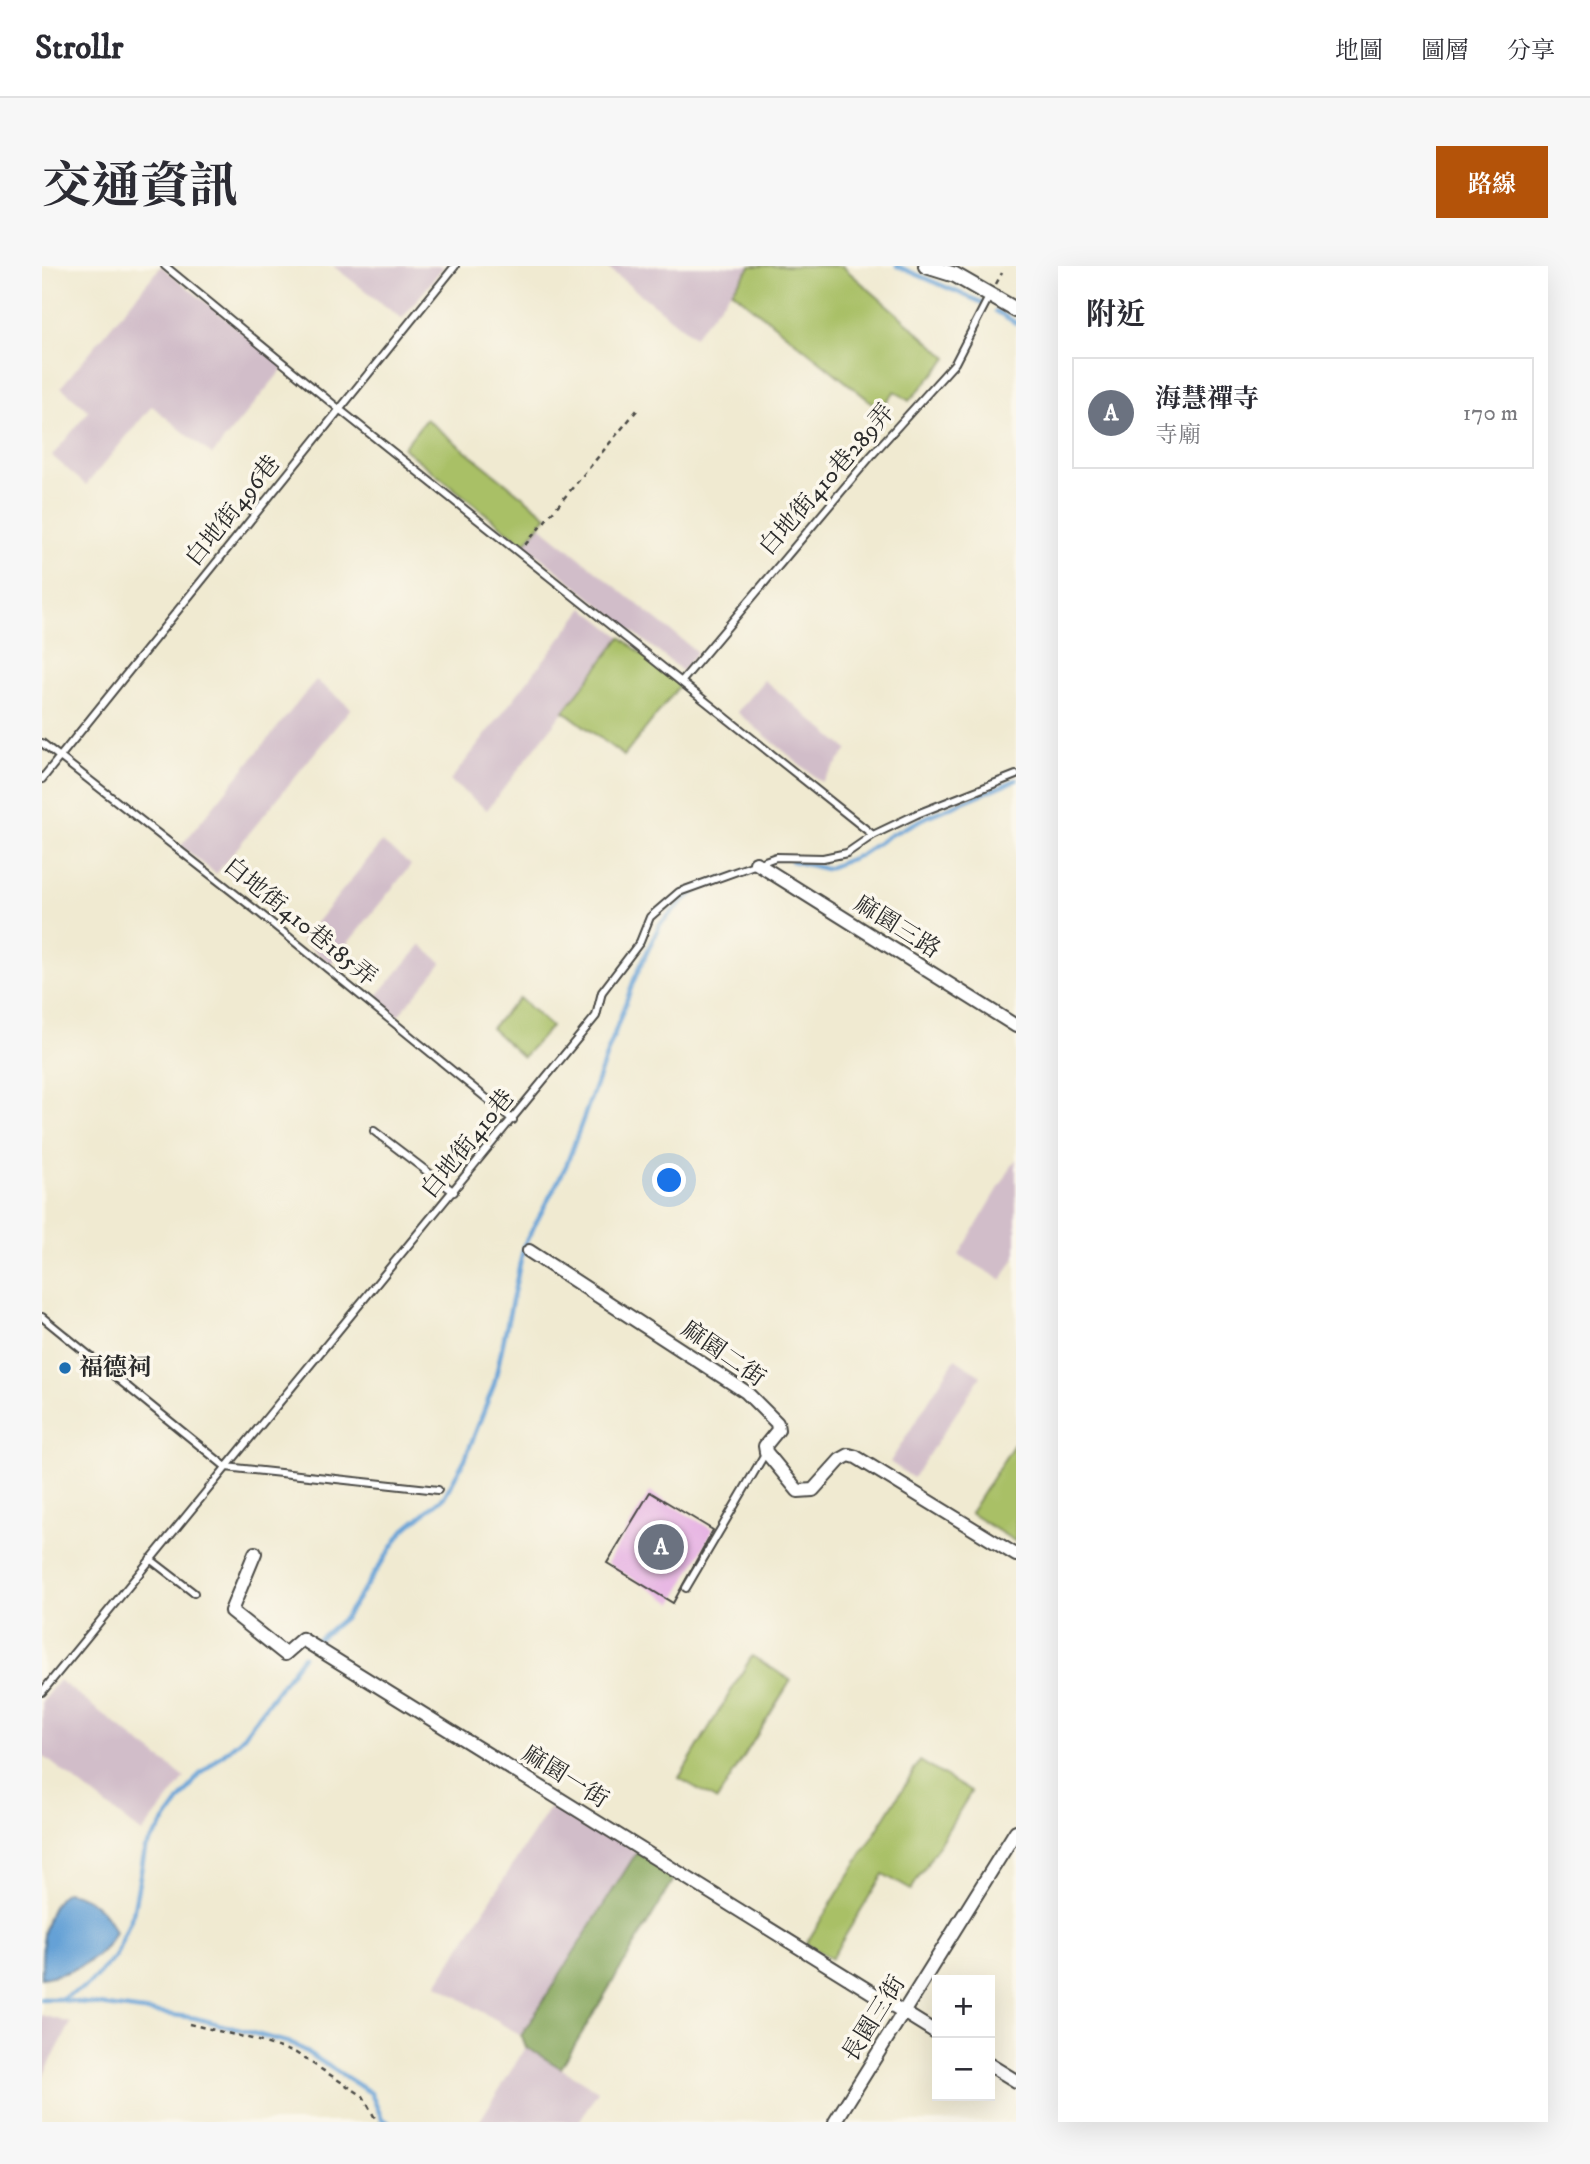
<!DOCTYPE html>
<html lang="zh-TW">
<head>
<meta charset="utf-8">
<style>
	:root { --surface:#fff; --page:#f7f7f7; --text:#2b2b33; --muted:#7c7c81; --line:#e1e1e2; --accent:#b45309 }
	body { margin:0; font-family:"IM FELL DW Pica","Noto Serif TC",serif; background:var(--page); color:var(--text) }
	.controls { position:absolute; right:21px; bottom:21px; display:grid; overflow:hidden; border-radius:0px; box-shadow:0 7px 28px #0002 }
	.controls button { width:63px; height:63px; display:grid; place-items:center; padding:0; border:0; border-bottom:2px solid var(--line); background:var(--surface); color:var(--text); font:35px sans-serif }
	.you { position:absolute; left:628px; top:915px; width:24px; height:24px; margin:-18px; border:5px solid #fff; border-radius:50%; background:#1a73e8; box-shadow:0 0 0 10px #1a73e833 }
	.badge { display:grid; place-items:center; width:46px; height:46px; border-radius:50%; background:var(--accent); color:#fff; font-size:23px; font-weight:700 }
	.pin { position:absolute; translate:-50% -50%; border:4px solid #fff; box-shadow:0 2px 7px #0006 }
	.list { margin:0; padding:0; list-style:none }
	h2 { display:flex; justify-content:space-between; align-items:center; height:91px; margin:0; padding:0 28px; font-size:30px }
	h2 small { font-size:23px; font-weight:400; color:var(--muted) }
	.list li { display:grid; grid-template-columns:46px 1fr auto; gap:21px; align-items:center; box-sizing:border-box; height:112px; margin:0 14px 14px; padding:0 14px; border:2px solid var(--line); border-radius:0px }
	.list b { display:block; font-size:26px; white-space:nowrap }
	.list p { margin:0; font-size:23px; white-space:nowrap; color:var(--muted) }
	.list em { font-size:23px; font-style:normal; color:var(--muted) }
	.map { position:relative; flex:none; width:974px; height:1856px; overflow:hidden; border-radius:0px }
	header { display:flex; align-items:center; gap:42px; box-sizing:border-box; height:98px; padding:0 35px; background:var(--surface); border-bottom:2px solid var(--line) }
	header strong { font-size:33px }
	nav { display:flex; gap:38px; margin-inline-start:auto; font-size:24px }
	.intro { display:flex; align-items:center; justify-content:space-between; box-sizing:border-box; height:168px; padding:0 42px }
	h1 { margin:0; font-size:49px }
	.button { padding:18px 32px; border-radius:0px; background:var(--accent); color:#fff; font-size:24px; font-weight:700 }
	main { display:flex; gap:42px; padding:0 42px }
	aside { flex:1; background:var(--surface); border-radius:0px; box-shadow:0 7px 28px #0002 }
	.map>svg:first-child { display:block }
</style>
</head>
<body>
<header>
<strong>Strollr</strong>
<nav><a>地圖</a><a>圖層</a><a>分享</a></nav>
</header>
<div class="intro"><h1>交通資訊</h1><a class="button">路線</a></div>
<main>
<div class="map">
<svg width="974" height="1856" viewBox="0 0 974 1856">
	<rect width="100%" height="100%" fill="#fbf7ec"/>
	<filter id="ink" filterUnits="userSpaceOnUse"><feTurbulence type="fractalNoise" baseFrequency=".0143" numOctaves="2"/><feDisplacementMap in="SourceGraphic" scale="14" xChannelSelector="R" yChannelSelector="G"/><feConvolveMatrix kernelMatrix="1 2 1 2 8 2 1 2 1" color-interpolation-filters="sRGB"/></filter>
	<filter id="wash" filterUnits="userSpaceOnUse"><feTurbulence type="fractalNoise" baseFrequency=".00686" numOctaves="4" result="noise"/><feDisplacementMap in="SourceGraphic" scale="28" xChannelSelector="R" yChannelSelector="G"/><feGaussianBlur stdDeviation="1.57" result="paint"/><feColorMatrix in="noise" values="0 0 0 0 0 0 0 0 0 0 0 0 0 0 0 0 0 1.4 0 .05"/><feComposite in="paint" operator="in"/></filter>
	<g filter="url(#wash)">
		<rect width="100%" height="100%" fill="#f0ead1"/>
		<path fill="#d1bdc9" d="M 119,0 L 243,100 L 170,189 L 110,140 L 44,219 L 10,190 L 47,145 L 19,121 Z
			M 291,0 L 402,0 L 360,53 Z
			M 563,0 L 709,0 L 652,71 Z
			M 497,259 L 655,386 L 640,405 L 482,278 Z
			M 542,342 L 579,371 L 445,544 L 408,515 Z
			M 274,414 L 309,442 L 174,608 L 139,580 Z
			M 722,414 L 806,484 L 779,516 L 695,446 Z
			M 340,576 L 369,599 L 289,698 L 259,675 Z
			M 379,679 L 400,697 L 356,750 L 333,732 Z
			M 974,893 L 974,990 L 960,1014 L 917,989 Z
			M 913,1093 L 939,1110 L 871,1212 L 848,1196 Z
			M 17,1414 L 143,1512 L 100,1567 L 0,1489 L 0,1435 Z
			M 512,1534 L 595,1586 L 479,1770 L 395,1718 Z
			M 0,1749 L 29,1757 L 0,1812 Z
			M 484,1781 L 556,1825 L 537,1856 L 437,1856 Z"/>
		<path fill="#a9c066" stroke="#6a7648" stroke-width="2" d="M 709,0 L 800,0 L 906,92 L 867,135 L 853,125 L 838,143 L 690,25 Z
			M 384,153 L 505,250 L 482,278 L 361,182 Z
			M 579,371 L 638,419 L 582,490 L 522,445 Z
			M 477,732 L 509,761 L 481,791 L 449,762 Z
			M 974,1175 L 974,1276 L 928,1247 Z
			M 710,1390 L 749,1414 L 675,1534 L 637,1512 Z
			M 878,1495 L 929,1526 L 869,1624 L 841,1608 L 789,1693 L 764,1678 Z"/>
		<path fill="#86a65b" stroke="#586843" stroke-width="2" d="M 595,1586 L 634,1610 L 519,1802 L 484,1781 L 479,1770 Z"/>
		<path fill="#65a1d6" stroke="#486680" stroke-width="2" d="M 24,1626 C 47,1629 64,1644 73,1666 C 60,1695 30,1707 0,1712 C 0,1681 0,1642 24,1626 Z"/>
		<g fill="none" stroke-linecap="round" stroke-linejoin="round">
			<path stroke="#65a1d6" stroke-width="4.5" d="M 855,0 L 943,38
				M 954,45 L 974,57
				M 750,595 L 784,603 L 818,589 L 848,569 L 889,549 L 974,514
				M 677,614 L 707,606
				M 271,1378 L 303,1351 L 361,1265 L 402,1231 L 423,1193 L 452,1119 L 482,979 L 524,900 L 592,714 L 618,658 L 642,634 L 665,618
				M 0,1733 L 18,1733 L 44,1721 L 73,1691 L 91,1648 L 103,1583 L 156,1510 L 199,1473 L 261,1390
				M 20,1734 L 153,1752 L 252,1778 L 329,1827 L 340,1853 L 346,1856"/>
		</g>
		<g id="blocks">
			<path fill="#e4ace2" d="M 608,1226 L 671,1264 L 631,1337 L 565,1297 Z"/>
		</g>
	</g>
	<g filter="url(#ink)">
		<use href="#blocks" fill-opacity="0" stroke="#494844" stroke-width="2"/>
		<g fill="none" stroke-linecap="round" stroke-linejoin="round">
			<defs>
				<path id="service" d="M 123,0 L 297,143 L 831,569
					M 639,416 L 829,190 L 913,97 L 948,29
					M 0,477 L 215,645 L 471,854
					M 0,513 L 413,0
					M 332,865 L 412,926
					M 0,1051 L 184,1201 L 396,1224
					M 108,1293 L 152,1327
					M 644,1322 L 724,1186
					M 0,1426 L 554,750 L 560,726 L 598,676 L 608,651 L 637,626 L 734,591 L 781,592 L 805,587 L 831,569 L 875,548 L 974,509"/>
				<path id="minor" d="M 714,597 L 974,760
					M 487,985 L 704,1126 L 735,1157 L 736,1164 L 723,1180 L 724,1186 L 756,1225 L 771,1224 L 798,1194 L 807,1189 L 814,1191 L 974,1289
					M 213,1287 L 189,1345 L 243,1388 L 260,1373 L 895,1767
					M 948,1799 L 974,1815
					M 793,1856 L 974,1565"/>
				<path id="tertiary" d="M 884,0 L 913,9 L 974,44"/>
			</defs>
			<use href="#service" stroke="#494844" stroke-width="10"/>
			<use href="#minor" stroke="#494844" stroke-width="16"/>
			<use href="#tertiary" stroke="#494844" stroke-width="18"/>
			<path stroke="#494844" stroke-width="2.5" stroke-dasharray="5 5" stroke-linecap="butt" d="M 954,18 L 960,7
				M 483,279 L 596,143
				M 147,1758 L 210,1773 L 254,1787 L 321,1830 L 335,1856"/>
			<use href="#service" stroke="#fff" stroke-width="6"/>
			<use href="#minor" stroke="#fff" stroke-width="12"/>
			<use href="#tertiary" stroke="#fff" stroke-width="14"/>
		</g>
	</g>
	<circle fill="#1f6fb2" stroke="#fbf7ec" stroke-width="2.5" cx="23" cy="1102" r="7"/>
	<g text-anchor="middle" dominant-baseline="central" stroke-width="7" stroke-linejoin="round" paint-order="stroke">
		<g font-size="24" fill="#2b2b2b" stroke="#fbf7ec">
			<text transform="translate(785 214) rotate(-49)">白地街410巷289弄</text>
			<text transform="translate(191 245) rotate(-51)">白地街496巷</text>
			<text transform="translate(258 656) rotate(39)">白地街410巷185弄</text>
			<text transform="translate(855 661) rotate(32)">麻園三路</text>
			<text transform="translate(426 878) rotate(-51)">白地街410巷</text>
			<text transform="translate(681 1088) rotate(35)">麻園二街</text>
			<text transform="translate(523 1511) rotate(32)">麻園一街</text>
			<text transform="translate(832 1753) rotate(-58)">長園三街</text>
		</g>
		<g font-size="24" font-weight="bold" fill="#2b2b2b" stroke="#fbf7ec" text-anchor="start">
			<text x="37" y="1102">福德祠</text>
		</g>
	</g>
</svg>
<div class="controls">
<button>+</button>
<button>−</button>
</div>
<div class="you"></div>
<div class="pin badge" style="left:619px;top:1281px;background:#6b7280">A</div>
</div>
<aside>
<h2>附近<small></small></h2>
<ul class="list">
<li><span class="badge" style="background:#6b7280">A</span><div><b>海慧禪寺</b><p>寺廟</p></div><em>170 m</em></li>
</ul>
</aside>
</main>
</body>
</html>
